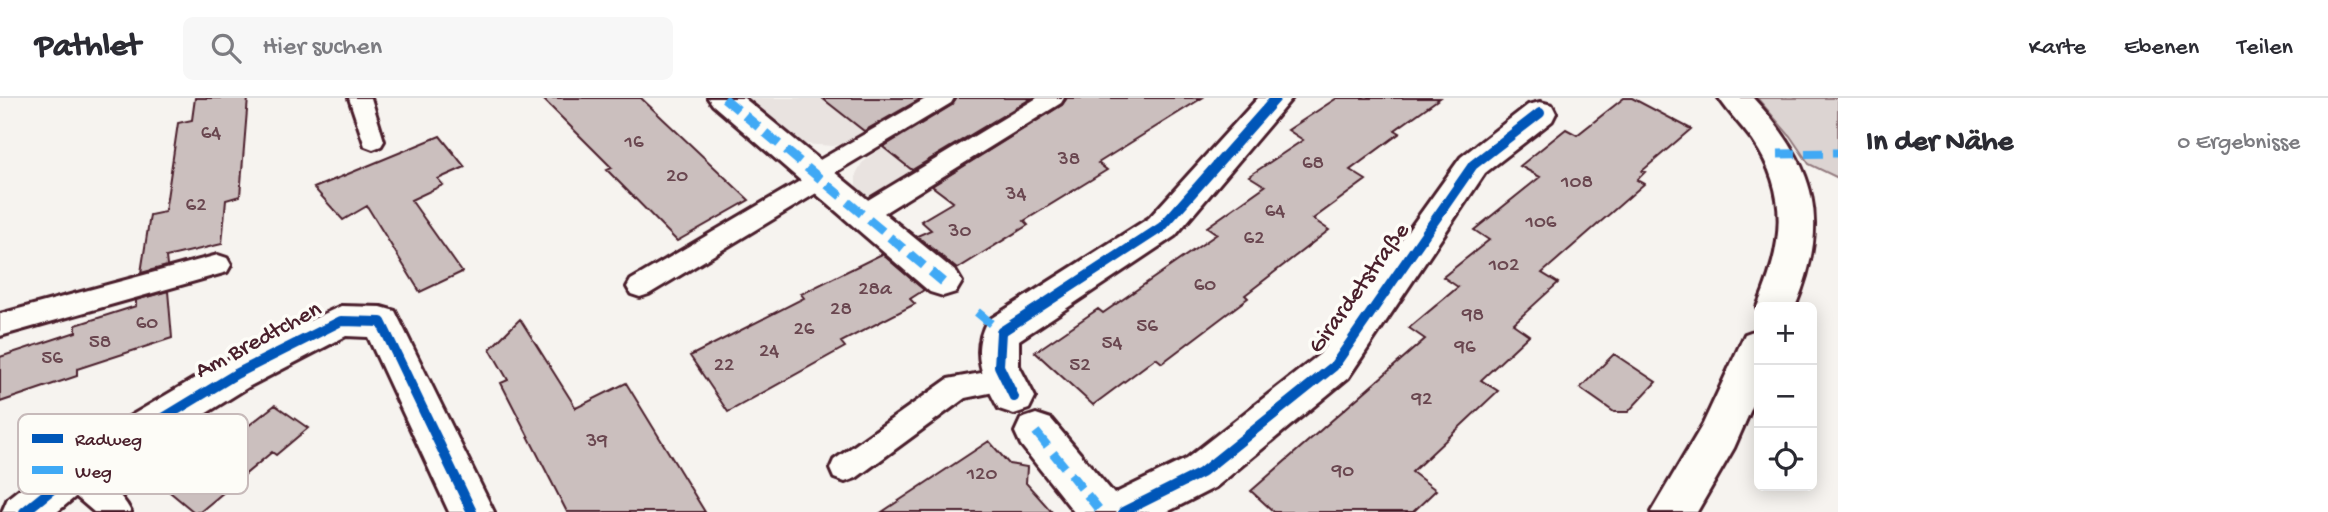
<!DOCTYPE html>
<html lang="de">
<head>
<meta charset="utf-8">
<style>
	:root { --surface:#fff; --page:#f7f7f7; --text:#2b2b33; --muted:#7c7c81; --line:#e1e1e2 }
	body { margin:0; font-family:"Gochi Hand",sans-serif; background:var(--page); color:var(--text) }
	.controls { position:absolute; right:21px; bottom:21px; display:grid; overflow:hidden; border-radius:10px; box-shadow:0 4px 18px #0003 }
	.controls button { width:63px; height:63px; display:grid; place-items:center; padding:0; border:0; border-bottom:2px solid var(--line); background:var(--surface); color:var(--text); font:35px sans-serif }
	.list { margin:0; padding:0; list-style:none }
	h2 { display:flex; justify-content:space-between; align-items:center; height:91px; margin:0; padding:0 28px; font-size:30px }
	h2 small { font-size:23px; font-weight:400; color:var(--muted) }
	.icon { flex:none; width:38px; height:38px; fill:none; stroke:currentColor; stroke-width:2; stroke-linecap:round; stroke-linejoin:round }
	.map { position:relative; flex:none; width:1838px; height:414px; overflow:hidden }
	header { display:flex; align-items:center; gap:42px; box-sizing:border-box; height:98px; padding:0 35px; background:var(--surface); border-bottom:2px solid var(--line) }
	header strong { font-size:33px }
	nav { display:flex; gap:38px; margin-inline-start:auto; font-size:24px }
	.search { width:490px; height:63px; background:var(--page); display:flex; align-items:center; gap:18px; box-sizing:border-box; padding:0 24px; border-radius:10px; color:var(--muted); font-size:26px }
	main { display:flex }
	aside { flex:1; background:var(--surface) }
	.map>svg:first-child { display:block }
</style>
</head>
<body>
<header>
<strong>Pathlet</strong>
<div class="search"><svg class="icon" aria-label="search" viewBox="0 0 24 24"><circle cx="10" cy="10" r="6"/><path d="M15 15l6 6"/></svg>Hier suchen</div>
<nav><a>Karte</a><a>Ebenen</a><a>Teilen</a></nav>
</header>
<main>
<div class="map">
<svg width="1838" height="414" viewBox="0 0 1838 414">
	<rect width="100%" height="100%" fill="#f6f3ef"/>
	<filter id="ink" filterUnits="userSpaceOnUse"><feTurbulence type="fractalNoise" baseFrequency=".0143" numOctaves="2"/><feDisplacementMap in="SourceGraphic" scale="14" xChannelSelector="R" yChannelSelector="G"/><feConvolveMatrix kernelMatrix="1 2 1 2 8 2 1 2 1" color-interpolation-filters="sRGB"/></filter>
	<g filter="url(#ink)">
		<path fill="#e9e3e0" d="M 741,0 L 1037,0 L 865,104 L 856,89 L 856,76 L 862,65 L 883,48 L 866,35 L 849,44 L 834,48 L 802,46 L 787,39 Z"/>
		<path fill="#dcd4d2" stroke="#937a7e" stroke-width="2" d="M 1757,0 L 1838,0 L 1838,80 L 1809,66 L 1790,38 Z"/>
		<path fill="#cbbfbe" stroke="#4a1f2b" stroke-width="2" d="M 195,0 L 248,0 L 240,98 L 226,102 L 222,146 L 166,159 L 167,168 L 141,175 L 150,117 L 165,114 L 178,25 L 192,22 Z
			M 542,0 L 641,0 L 749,102 L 677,143 L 607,72 L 612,70 Z
			M 822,0 L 922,0 L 864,33 Z
			M 957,0 L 1032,0 L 912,72 L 883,49 L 952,7 Z
			M 1067,0 L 1202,0 L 1098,65 L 1107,72 L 1024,123 L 1028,127 L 957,171 L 917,138 L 931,132 L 921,123 L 953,104 L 932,88 L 1062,7 Z
			M 1337,0 L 1440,0 L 1395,32 L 1400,35 L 1350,72 L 1366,82 L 1313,121 L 1329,132 L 1245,197 L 1248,200 L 1162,265 L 1156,260 L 1093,307 L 1035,254 L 1098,211 L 1103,215 L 1217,136 L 1207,129 L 1265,88 L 1249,78 L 1303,42 L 1288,32 Z
			M 1624,0 L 1632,0 L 1691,31 L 1642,73 L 1645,74 L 1637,82 L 1644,86 L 1542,175 L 1558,185 L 1513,226 L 1529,237 L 1481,282 L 1498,293 L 1412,374 L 1436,392 L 1413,414 L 1274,414 L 1251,393 L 1425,241 L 1409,230 L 1458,189 L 1443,179 L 1489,142 L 1474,132 L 1540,79 L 1520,68 L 1566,31 L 1577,37 Z
			M 440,38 L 465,69 L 438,81 L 443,87 L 411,102 L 462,174 L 420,194 L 367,108 L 343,122 L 314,90 Z
			M 882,156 L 924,192 L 910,201 L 915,206 L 841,244 L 845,249 L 728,314 L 690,258 L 804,200 L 801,196 Z
			M 168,193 L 172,240 L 77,271 L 77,278 L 0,304 L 0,259 L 76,234 L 76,227 L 136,208 L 136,202 Z
			M 520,221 L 576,310 L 626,285 L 705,414 L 567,414 L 501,285 L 508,282 L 490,251 Z
			M 1614,256 L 1656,284 L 1628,314 L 1614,314 L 1580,290 Z
			M 275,307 L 308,330 L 276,357 L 272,354 L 200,414 L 194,414 L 153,380 L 228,321 L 243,332 Z
			M 989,343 L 1009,366 L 1027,369 L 1026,385 L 1052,414 L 882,414 Z"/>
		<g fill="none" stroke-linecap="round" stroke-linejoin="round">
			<defs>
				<path id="lane" d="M 349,0 L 371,0 L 384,43 L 381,48 L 373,51 L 365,48 Z
					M 927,0 L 954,0 L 951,5 L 829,78 L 832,82 L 828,88 L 649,196 L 640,199 L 631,196 L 627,189 L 631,182 L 805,80 L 802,76 L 806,70 Z
					M 1037,0 L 1064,0 L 1061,5 L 871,123 L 862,126 L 853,123 L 850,117 L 853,111 Z
					M 218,157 L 227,160 L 231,167 L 227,174 L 0,238 L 0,216 Z
					M 1003,271 L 1013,274 L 1017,282 L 1013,290 L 965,300 L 856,380 L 845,384 L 834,380 L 830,371 L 834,362 L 948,281 Z
					M 71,363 C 91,370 122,394 131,414 L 94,414 L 60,385 L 56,376 L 60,367 Z"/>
				<path id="street" d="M 708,0 L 744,0 L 956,174 L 962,184 L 956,194 L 943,198 L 930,194 L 713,7 Z
					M 1258,0 L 1292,0 L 1175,138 L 1019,242 L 1019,268 L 1035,299 L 1029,311 L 1014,316 L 999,311 C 983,282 970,255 987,223 L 1149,120 Z
					M 1719,0 L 1753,0 C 1816,68 1831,123 1795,209 L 1759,209 L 1759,214 L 1757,209 C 1782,151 1791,98 1753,43 C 1742,28 1729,15 1719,0 Z
					M 1540,4 L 1552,7 L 1556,15 L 1552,23 L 1485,75 L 1348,280 L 1216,389 L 1167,414 L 1074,414 L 1021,347 L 1015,334 L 1021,321 L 1036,316 L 1051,321 L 1114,396 L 1186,361 L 1320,256 L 1461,59 L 1528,7 Z
					M 341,208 L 381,209 L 395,213 L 494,414 L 449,414 L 368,239 L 346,238 L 250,288 L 86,390 L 57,414 L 2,414 L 8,400 L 56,362 L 222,264 Z
					M 1759,231 L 1759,293 L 1734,350 L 1697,414 L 1651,414 L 1703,326 L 1745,236 Z"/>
			</defs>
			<use href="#lane" stroke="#4a1f2b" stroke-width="6"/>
			<use href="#street" stroke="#4a1f2b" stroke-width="6"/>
			<use href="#lane" fill="#fdfcf7" fill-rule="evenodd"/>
			<use href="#street" fill="#fdfcf7" fill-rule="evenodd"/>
			<path stroke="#3fa9f5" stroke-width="9" stroke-dasharray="18 9" stroke-linecap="butt" d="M 724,0 L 943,184
				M 1778,56 L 1838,55
				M 977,214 L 1001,234
				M 1036,334 L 1101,414"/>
			<defs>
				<path id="cycleway" d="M 1014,299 L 999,268 L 1001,234 L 1162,129 L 1276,0
					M 24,414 L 71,376 L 236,276 L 341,223 L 381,224 L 472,414
					M 1123,414 L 1201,375 L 1334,268 L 1473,67 L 1540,15"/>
			</defs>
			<use href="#cycleway" stroke="#fdfcf7" stroke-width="15"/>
			<use href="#cycleway" stroke="#0057b8" stroke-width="10"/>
		</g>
	</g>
	<g text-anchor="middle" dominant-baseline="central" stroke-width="7" stroke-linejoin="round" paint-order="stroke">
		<g font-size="21" fill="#6a4750">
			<text x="211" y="36">64</text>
			<text x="634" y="45">16</text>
			<text x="1069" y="62">38</text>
			<text x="1313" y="66">68</text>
			<text x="677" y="79">20</text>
			<text x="1577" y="85">108</text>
			<text x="1016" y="97">34</text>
			<text x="196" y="108">62</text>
			<text x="1275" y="114">64</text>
			<text x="1541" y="125">106</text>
			<text x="960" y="134">30</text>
			<text x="1254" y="141">62</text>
			<text x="1504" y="168">102</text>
			<text x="1205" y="188">60</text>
			<text x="875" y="192">28a</text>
			<text x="841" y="212">28</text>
			<text x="1473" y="218">98</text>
			<text x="147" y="226">60</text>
			<text x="1147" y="229">56</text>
			<text x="804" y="232">26</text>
			<text x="100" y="245">58</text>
			<text x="1112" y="246">54</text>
			<text x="1465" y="250">96</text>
			<text x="769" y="254">24</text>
			<text x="52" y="261">56</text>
			<text x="724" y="268">22</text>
			<text x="1080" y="268">52</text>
			<text x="1422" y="302">92</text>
			<text x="597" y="344">39</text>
			<text x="1343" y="374">90</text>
			<text x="982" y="377">120</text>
		</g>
		<g font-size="24" fill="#4a1f2b" stroke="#fdfcf7">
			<text transform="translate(1360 191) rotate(-54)">Girardetstraße</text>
			<text transform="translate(259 243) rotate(-28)">Am Bredtchen</text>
		</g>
	</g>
	<rect x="18" y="316" width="230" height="80" rx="10" fill="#fdfcf7" stroke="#c7baba" stroke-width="2"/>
	<rect x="32" y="336" width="31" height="9" fill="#0057b8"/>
	<rect x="32" y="368" width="31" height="8" fill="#3fa9f5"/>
	<g font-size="19" fill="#4a1f2b">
		<text x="75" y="347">Radweg</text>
		<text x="75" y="379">Weg</text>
	</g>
</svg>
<div class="controls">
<button>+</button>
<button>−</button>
<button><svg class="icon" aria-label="locate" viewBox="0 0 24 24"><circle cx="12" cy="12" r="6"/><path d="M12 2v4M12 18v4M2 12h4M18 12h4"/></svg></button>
</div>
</div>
<aside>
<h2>In der Nähe<small>0 Ergebnisse</small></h2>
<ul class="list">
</ul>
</aside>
</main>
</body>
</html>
